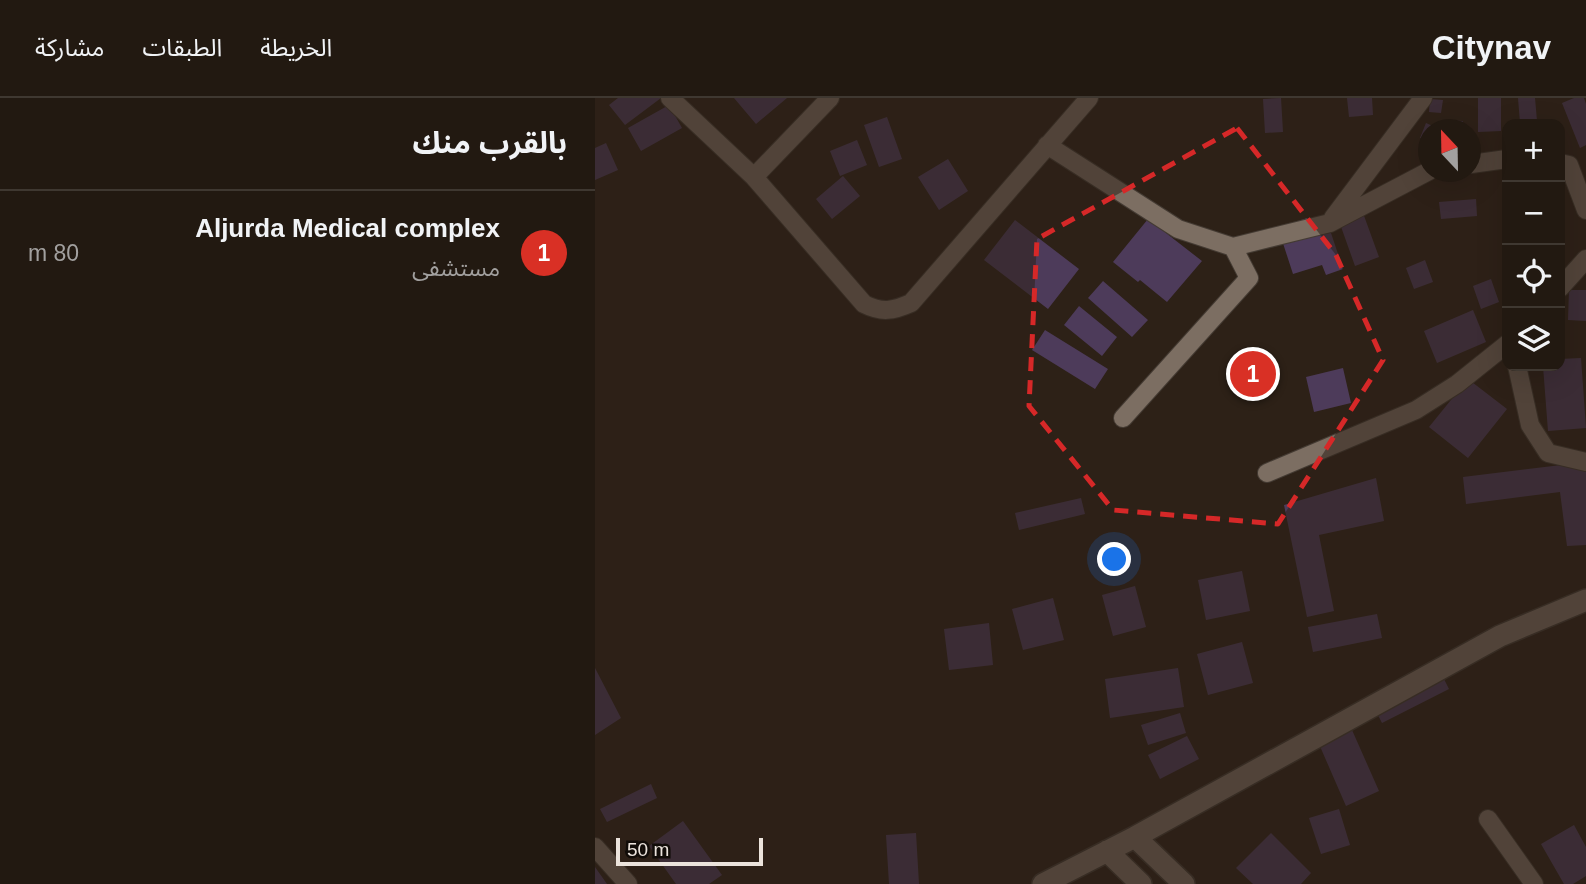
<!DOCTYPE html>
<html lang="ar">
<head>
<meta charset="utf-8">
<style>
	:root { --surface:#221911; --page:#2a221a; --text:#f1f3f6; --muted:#a2a09f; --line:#3f3831; --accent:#d93025 }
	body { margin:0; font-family:Helvetica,"Noto Sans Arabic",sans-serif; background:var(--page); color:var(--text); direction:rtl }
	.controls { position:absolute; right:21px; top:21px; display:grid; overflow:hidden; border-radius:14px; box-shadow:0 7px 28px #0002 }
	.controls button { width:63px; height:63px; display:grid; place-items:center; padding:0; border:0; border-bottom:2px solid var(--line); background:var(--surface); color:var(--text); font:35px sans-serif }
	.compass { position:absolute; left:823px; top:21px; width:63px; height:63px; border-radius:50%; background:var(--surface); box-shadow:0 7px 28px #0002; rotate:338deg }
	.scale { position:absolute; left:21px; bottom:18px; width:147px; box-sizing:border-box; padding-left:7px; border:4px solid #ebe3dc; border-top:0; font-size:19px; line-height:24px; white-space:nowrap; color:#ebe3dc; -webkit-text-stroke:5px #110c08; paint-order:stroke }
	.you { position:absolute; left:520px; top:462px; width:24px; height:24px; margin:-18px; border:5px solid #fff; border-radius:50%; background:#1a73e8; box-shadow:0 0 0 10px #1a73e833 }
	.badge { display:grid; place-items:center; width:46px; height:46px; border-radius:50%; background:var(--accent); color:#fff; font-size:23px; font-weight:700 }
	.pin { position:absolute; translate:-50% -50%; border:4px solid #fff; box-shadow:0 2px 7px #0006 }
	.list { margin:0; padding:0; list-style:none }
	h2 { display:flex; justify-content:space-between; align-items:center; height:91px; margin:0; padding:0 28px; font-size:30px }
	h2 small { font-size:23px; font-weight:400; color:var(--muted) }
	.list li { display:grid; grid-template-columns:46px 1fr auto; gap:21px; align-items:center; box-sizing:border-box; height:126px; padding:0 28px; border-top:2px solid var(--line) }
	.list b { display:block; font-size:26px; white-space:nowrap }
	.list p { margin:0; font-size:23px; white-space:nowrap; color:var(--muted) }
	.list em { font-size:23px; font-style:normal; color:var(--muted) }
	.icon { flex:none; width:38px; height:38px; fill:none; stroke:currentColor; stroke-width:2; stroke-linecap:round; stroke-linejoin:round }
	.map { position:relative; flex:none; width:991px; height:786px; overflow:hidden; direction:ltr }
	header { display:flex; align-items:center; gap:42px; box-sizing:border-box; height:98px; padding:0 35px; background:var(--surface); border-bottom:2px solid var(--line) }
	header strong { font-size:33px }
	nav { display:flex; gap:38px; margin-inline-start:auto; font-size:24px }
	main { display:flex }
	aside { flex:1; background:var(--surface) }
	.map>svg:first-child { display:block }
</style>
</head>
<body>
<header>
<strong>Citynav</strong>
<nav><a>الخريطة</a><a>الطبقات</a><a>مشاركة</a></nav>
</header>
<main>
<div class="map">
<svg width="991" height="786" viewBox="0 0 991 786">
	<rect width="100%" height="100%" fill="#2d2117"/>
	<path fill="#4d3b5a" d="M 23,0 L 66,0 L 30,27 L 14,7 Z
		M 139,0 L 192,0 L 161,26 Z
		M 686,0 L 688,34 L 670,35 L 668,1 Z
		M 752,0 L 777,0 L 778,17 L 754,19 Z
		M 883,0 L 906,0 L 906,33 L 883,34 Z
		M 923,0 L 940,0 L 942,23 L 925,25 Z
		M 979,0 L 989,0 L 991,6 L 991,47 L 985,50 L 967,5 Z
		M 835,1 L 848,2 L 846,15 L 834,14 Z
		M 74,7 L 87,30 L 46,53 L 33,30 Z
		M 292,19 L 307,61 L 284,69 L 269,27 Z
		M 852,22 L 868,23 L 867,32 L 851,32 Z
		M 831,25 L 840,29 L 839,32 L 834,32 L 834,43 L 825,40 Z
		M 262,42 L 272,67 L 245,78 L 235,53 Z
		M 11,45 L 23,72 L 0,82 L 0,50 Z
		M 353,61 L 373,93 L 344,112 L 323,79 Z
		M 248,78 L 265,98 L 237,121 L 221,101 Z
		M 881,101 L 882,118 L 846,121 L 844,104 Z
		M 768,115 L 784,159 L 760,168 L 744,123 Z
		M 712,120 L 715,129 L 732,123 L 748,171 L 731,177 L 727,167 L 698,176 L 683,130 Z
		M 553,121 L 607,163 L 572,204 L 545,182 L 543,184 L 518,164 Z
		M 420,122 L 484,171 L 453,211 L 389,162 Z
		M 830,162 L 838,184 L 819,191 L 811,170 Z
		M 896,181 L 904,204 L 886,211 L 878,188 Z
		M 508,183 L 553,222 L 537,239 L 493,200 Z
		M 974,192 L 991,192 L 991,223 L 973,222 Z
		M 484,208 L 522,239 L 507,258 L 469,227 Z
		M 878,212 L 891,244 L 842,265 L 829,233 Z
		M 450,232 L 513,271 L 500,291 L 437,252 Z
		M 986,260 L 991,330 L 953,333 L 948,268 L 965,268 L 965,261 Z
		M 748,270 L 756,305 L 719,314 L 711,279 Z
		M 873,281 L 912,311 L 873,360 L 834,329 Z
		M 991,364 L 991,447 L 972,448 L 965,394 L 871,406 L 868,379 Z
		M 781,380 L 789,423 L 724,437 L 739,513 L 712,519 L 689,407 Z
		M 486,400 L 490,416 L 424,432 L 420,415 Z
		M 647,473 L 655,513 L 611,522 L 603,482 Z
		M 540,488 L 551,529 L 518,538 L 507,497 Z
		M 458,500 L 469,542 L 428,552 L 417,511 Z
		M 782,516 L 787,540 L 718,554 L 713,529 Z
		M 394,525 L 398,567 L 354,572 L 349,531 Z
		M 647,544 L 658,585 L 613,597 L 602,556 Z
		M 0,570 L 26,620 L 0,637 Z
		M 583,570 L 589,609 L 515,620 L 510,581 Z
		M 848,579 L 854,591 L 787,625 L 781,613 Z
		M 585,615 L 591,635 L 553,647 L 546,627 Z
		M 757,632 L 784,693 L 751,708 L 724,646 Z
		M 592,638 L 604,661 L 565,681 L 553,657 Z
		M 56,686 L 62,700 L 12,724 L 5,711 Z
		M 744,711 L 755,747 L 726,756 L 714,720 Z
		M 88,723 L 127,777 L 114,786 L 81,786 L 54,748 Z
		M 979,727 L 991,749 L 991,778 L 978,786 L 969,786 L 946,746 Z
		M 321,735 L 324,786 L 294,786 L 291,737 Z
		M 676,735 L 716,775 L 706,786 L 658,786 L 641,770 Z
		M 0,769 L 12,786 L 0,786 Z"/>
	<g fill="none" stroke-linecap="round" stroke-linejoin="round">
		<defs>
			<path id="minor" d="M 75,0 L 159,79 L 269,206 C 287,215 298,213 316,205 L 494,0
				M 452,47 L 583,131 L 638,149 L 735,125 L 834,73
				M 965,65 L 974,67 L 991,112
				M 876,66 L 912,61
				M 159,79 L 235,0
				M 738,120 L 828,0
				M 965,190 L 991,161
				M 922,268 L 935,327 L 953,355 L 991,364
				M 528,320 L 654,180 L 638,149
				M 672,375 L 821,312 L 862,286 L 912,246
				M 893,721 L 939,786
				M 0,749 L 33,786"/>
			<path id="tertiary" d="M 540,739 L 589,786
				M 512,753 L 546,786
				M 448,786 L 540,739 L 905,538 L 991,502"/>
		</defs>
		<use href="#minor" stroke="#443b33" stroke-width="20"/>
		<use href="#tertiary" stroke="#443b33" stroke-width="24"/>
		<use href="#minor" stroke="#7c6e62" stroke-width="18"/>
		<use href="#tertiary" stroke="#7c6e62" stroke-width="21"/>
	</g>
	<path d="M0 0H991V786H0ZM 642,30 L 741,157 L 788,262 L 683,426 L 518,412 L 434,308 L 442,141 Z" fill="#2d2117" fill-opacity=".55" fill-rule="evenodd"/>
	<path fill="none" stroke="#d62828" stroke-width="5" stroke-dasharray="14 9" stroke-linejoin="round" d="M 642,30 L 741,157 L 788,262 L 683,426 L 518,412 L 434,308 L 442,141 Z"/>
</svg>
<div class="controls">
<button>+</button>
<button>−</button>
<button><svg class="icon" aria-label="locate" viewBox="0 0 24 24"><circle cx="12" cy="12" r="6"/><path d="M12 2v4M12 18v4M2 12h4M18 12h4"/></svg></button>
<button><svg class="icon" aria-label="layers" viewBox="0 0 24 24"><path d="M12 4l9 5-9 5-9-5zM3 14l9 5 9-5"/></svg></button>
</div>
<svg class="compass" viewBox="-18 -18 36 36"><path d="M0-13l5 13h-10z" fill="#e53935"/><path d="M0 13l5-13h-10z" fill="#a2a09f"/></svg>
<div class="scale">50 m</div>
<div class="you"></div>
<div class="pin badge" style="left:658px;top:276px">1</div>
</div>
<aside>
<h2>بالقرب منك<small></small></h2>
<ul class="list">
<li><span class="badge">1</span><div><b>Aljurda Medical complex</b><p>مستشفى</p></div><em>80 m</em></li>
</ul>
</aside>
</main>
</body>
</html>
